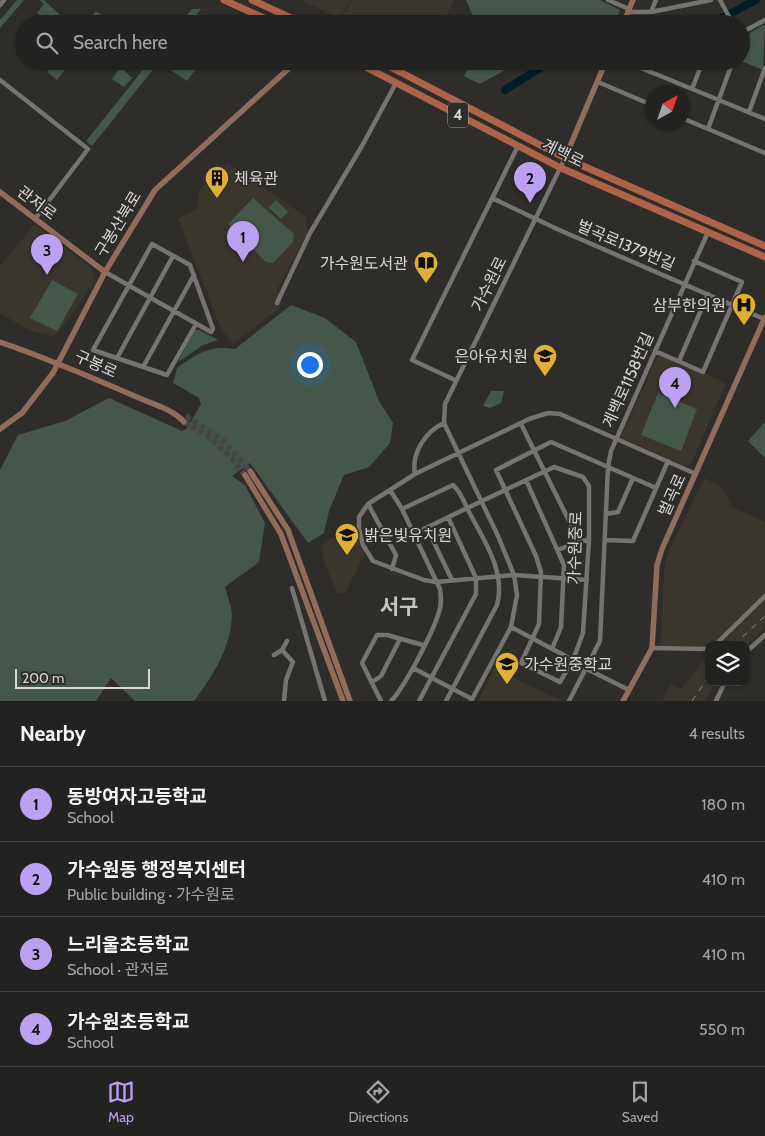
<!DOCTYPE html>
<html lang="en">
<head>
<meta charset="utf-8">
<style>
	:root { --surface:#222220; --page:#2e2f2d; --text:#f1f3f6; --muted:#a2a4a5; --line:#3f3f3e; --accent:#bca0f2 }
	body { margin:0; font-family:Cabin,"Noto Sans KR",sans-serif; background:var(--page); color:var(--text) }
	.controls { position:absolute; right:15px; bottom:15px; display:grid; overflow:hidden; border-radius:10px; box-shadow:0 1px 4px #0004 }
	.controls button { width:45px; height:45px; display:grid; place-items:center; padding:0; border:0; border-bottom:1px solid var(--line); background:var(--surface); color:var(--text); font:25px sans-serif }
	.compass { position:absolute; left:645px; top:85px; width:45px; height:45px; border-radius:50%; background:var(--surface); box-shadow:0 1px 4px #0004; rotate:40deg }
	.scale { position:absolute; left:15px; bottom:12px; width:135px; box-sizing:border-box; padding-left:5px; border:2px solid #d9d7d5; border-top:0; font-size:14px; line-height:18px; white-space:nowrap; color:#d9d7d5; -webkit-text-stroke:4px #2e2d2a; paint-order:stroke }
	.you { position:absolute; left:309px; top:364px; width:18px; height:18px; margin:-12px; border:4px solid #fff; border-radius:50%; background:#1a73e8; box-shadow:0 0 0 8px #1a73e833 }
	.badge { display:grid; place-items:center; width:32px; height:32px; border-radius:50%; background:var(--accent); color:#111; font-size:16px; font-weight:700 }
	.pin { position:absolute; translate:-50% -41px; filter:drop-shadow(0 1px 2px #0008) }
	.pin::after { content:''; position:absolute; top:26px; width:18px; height:15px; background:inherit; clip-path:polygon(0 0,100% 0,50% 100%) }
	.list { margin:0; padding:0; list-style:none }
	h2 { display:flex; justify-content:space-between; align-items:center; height:65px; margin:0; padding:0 20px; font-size:21px }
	h2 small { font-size:16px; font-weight:400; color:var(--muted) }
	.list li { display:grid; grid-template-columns:32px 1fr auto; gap:15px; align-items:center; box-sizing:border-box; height:75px; padding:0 20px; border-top:1px solid var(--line) }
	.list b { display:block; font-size:19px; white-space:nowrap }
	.list p { margin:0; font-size:16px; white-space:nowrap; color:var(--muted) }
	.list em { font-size:16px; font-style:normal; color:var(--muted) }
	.icon { flex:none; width:28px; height:28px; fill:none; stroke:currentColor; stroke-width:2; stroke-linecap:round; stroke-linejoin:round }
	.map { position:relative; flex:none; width:765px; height:701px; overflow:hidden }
	.search { position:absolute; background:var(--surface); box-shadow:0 1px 4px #0004; left:15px; right:15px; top:15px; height:55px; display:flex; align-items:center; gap:12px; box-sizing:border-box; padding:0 18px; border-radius:28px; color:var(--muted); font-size:19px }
	.sheet { height:365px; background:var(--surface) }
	nav { display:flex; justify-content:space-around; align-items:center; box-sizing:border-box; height:70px; border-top:1px solid var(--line); background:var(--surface); font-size:14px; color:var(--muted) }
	nav a { display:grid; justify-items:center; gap:2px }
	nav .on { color:var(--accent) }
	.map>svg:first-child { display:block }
</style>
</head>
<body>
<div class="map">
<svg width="765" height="701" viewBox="0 0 765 701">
	<rect width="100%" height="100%" fill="#2e2d2a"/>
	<path fill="#3b362d" d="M 300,0 L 351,0 L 339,18 Z
		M 352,0 L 454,0 L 442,24 L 357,24 L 342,16 Z
		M 228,163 L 306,217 L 307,234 L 277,290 L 281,297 L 280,308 L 233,344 L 221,329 L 178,219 L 197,208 L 199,190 Z
		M 35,224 L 92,269 L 95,280 L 58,334 L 52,336 L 28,330 L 0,313 L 0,266 Z
		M 659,354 L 726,383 L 691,464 L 685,466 L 621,437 Z
		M 704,478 L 720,486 L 730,501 L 729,506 L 765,522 L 765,592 L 712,645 L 709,645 L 709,647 L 660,646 L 664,572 L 666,558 Z
		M 356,531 L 365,554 L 345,593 L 337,593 L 324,562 L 322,545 L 327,540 Z
		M 765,599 L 765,627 L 746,647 L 746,645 L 717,645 Z
		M 709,654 L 709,682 L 717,682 L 705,701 L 662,701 L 671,684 L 681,689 Z
		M 494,668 L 561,701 L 478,701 Z"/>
	<path fill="#44574a" d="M 17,0 L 24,0 L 0,28 L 0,20 Z
		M 39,0 L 44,0 L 70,24 L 48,24 L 37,13 L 44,4 Z
		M 466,0 L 600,0 L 620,10 L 618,15 L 587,24 L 476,24 Z
		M 192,9 L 201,9 L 189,24 L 180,24 Z
		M 96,11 L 112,23 L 114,21 L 118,24 L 85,24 Z
		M 763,25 L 765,26 L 763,70 L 741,61 L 750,33 Z
		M 55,61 L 62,61 L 68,66 L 57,80 L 47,72 Z
		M 150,61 L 201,62 L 187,81 L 159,62 L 92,146 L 86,141 Z
		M 471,61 L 521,61 L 480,84 L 464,76 Z
		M 121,67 L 133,79 L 131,79 L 124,87 L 112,79 Z
		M 253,198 L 294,234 L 293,242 L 273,263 L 266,262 L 228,224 Z
		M 276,200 L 288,212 L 281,219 L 269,208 Z
		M 52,280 L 78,294 L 57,331 L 30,318 Z
		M 291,305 L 325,318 L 356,342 L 379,401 L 393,423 L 390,443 L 369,467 L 344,475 L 329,511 L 324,533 L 308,543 L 250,463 L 232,476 L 245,485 L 265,523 L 259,562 L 225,587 C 227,595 231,605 232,613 C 232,646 213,676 194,701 L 135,701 L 111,678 L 96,701 L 0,701 L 0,470 L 18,435 L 65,421 L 109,398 L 182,431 L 187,428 L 201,404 L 199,398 L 173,383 L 177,368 C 197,353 210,345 235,349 Z
		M 195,330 L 199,330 L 218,340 L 203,345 L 178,362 Z
		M 491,391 L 504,391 L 501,403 L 490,408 L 483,406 Z
		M 658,393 L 697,409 L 681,451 L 641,435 Z
		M 765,422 L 765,458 L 748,441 Z"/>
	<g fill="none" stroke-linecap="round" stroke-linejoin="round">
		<path stroke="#021d25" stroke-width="8" d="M 703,24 L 716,21 L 756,0
			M 505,90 L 551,61"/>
		<path stroke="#484644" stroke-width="5.5" stroke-dasharray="5.5 3" stroke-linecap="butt" d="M 186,416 L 224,441 L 250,471
			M 184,422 C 210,435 227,452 245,475"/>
		<path stroke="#767470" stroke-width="4.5" d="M 608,0 L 629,9
			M 720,0 L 733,24
			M 0,5 L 4,0
			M 627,12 L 651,12 L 711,0
			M 651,12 L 656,0
			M 741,33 L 765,20
			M 629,63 L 765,119
			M 650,72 L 654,61
			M 0,80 L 88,149 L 35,219
			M 598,82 L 652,105
			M 692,89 L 703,61
			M 749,112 L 765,68
			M 682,118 L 765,153
			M 708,129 L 733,61
			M 492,198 L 557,229 L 764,319
			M 105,272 L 211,332 L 213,329 L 190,265 L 152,244 L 93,350 L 167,375 L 196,324
			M 277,303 L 310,233 L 362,146 L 396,83
			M 655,351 L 703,372 L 742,282 L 694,261
			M 117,358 L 173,256
			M 679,361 L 708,294
			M 143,367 L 194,275
			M 455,380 L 412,360 L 518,146
			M 521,424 L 579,541
			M 415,474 C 411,453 426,431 444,423
			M 526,480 L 564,565 L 561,627 L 552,649
			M 390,490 L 402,509 L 440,589 C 441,597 442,604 439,612 C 433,632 405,687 391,701
			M 368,504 L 396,555 L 392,569
			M 402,509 L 453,485 C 461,492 465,504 469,512 C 484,540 506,572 497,605 L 446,701
			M 606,514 L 618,512 L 633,478
			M 427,528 L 452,580
			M 414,534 C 460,511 507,489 554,467 L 583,477 L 589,486 L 589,540 L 583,633 L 573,660 L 560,682 L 521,663 L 539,624 L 541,572 L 536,556 L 496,470 L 551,442 L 656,488
			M 605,540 L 633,541 L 668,461
			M 558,550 L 579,541 L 589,540
			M 587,580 L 514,575 L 436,582 L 424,580 L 373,561 L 363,545 L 359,529 L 359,517 L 368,504 L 415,474 L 529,419 L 548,413 L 560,414 L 696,474
			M 292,588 L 325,701
			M 511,627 L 573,660
			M 715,645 L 765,596
			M 652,648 L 709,649
			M 282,650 L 293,662 L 286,680 L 284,701
			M 746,652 L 765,635
			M 274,655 L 282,650 L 287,641
			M 413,668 L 472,699
			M 587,669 L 629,690
			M 372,682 L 381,676 L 400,639
			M 381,701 L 362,663 L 377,635 L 387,635 L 423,645
			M 419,701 L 476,594 L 476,578 L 448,517
			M 471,701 L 511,627 L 517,595 L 514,575 L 498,536 L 444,423 L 445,404 L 565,158
			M 569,701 L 600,641 L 608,467 L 611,451 L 708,232
			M 716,701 L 725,682"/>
		<path stroke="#916c5b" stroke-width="5.5" d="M 623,24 L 633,0
			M 565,158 L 606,61
			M 0,192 L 105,272
			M 0,342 C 47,358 91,377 137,397 C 152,404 173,409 184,422
			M 0,429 L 22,413 L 53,373 L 105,272 L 155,190 L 297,61
			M 250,471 L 288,530 L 350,701
			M 245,475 L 281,534 L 343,701
			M 623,701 L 652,648 L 657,565 L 662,549 L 765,317"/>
		<path stroke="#ac6347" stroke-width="7" d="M 224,0 L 277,24
			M 252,0 L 304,24
			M 354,61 L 561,168 L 765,257
			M 379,61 L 565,158 L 765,246
			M 295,62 L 298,61"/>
		<path stroke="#8b8987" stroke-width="1" stroke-dasharray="6 6" stroke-linecap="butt" d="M 734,645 L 765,616
			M 692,701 L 709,676"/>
	</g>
	<defs>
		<symbol id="building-pin" viewBox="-11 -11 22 30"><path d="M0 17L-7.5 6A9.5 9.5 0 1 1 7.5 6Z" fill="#e1af34" stroke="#2e2d2a"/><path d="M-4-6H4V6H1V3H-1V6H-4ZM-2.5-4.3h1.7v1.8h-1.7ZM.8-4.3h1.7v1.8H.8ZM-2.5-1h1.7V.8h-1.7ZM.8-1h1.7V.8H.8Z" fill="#111"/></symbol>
		<symbol id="library-pin" viewBox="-11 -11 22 30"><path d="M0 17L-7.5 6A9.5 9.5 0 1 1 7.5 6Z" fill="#e1af34" stroke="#2e2d2a"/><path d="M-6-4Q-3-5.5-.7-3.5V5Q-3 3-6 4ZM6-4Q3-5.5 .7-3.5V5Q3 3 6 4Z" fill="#111"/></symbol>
		<symbol id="hospital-pin" viewBox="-11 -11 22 30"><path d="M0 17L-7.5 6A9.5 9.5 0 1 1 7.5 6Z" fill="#e1af34" stroke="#2e2d2a"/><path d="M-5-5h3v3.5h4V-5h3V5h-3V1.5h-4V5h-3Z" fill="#111"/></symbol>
		<symbol id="school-pin" viewBox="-11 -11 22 30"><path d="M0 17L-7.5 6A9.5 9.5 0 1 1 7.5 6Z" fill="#e1af34" stroke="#2e2d2a"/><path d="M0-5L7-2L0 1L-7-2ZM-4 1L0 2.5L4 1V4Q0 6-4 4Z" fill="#111"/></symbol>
	</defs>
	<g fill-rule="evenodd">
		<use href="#building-pin" x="203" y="164" width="28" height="38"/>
		<use href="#library-pin" x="412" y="249" width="28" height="38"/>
		<use href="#hospital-pin" x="730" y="291" width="28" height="38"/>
		<use href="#school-pin" x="531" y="342" width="28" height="38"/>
		<use href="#school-pin" x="333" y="521" width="28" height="38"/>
		<use href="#school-pin" x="493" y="650" width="28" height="38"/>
	</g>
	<g text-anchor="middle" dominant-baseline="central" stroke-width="4" stroke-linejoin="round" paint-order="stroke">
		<rect fill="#2e2d2a" stroke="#a6a4a2" stroke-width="1" x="448" y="102.5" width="20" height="25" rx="4"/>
		<g font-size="15" font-weight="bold" fill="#d9d7d5">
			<text x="458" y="115">4</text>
		</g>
		<g font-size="16" fill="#d9d7d5" stroke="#2e2d2a">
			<text transform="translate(563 153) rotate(26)">계백로</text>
			<text transform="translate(37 203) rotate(37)">관저로</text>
			<text transform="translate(118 224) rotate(-59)">구봉산북로</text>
			<text transform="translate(626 245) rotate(23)">벌곡로1379번길</text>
			<text transform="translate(489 284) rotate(-64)">가수원로</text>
			<text transform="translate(96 364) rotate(24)">구봉로</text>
			<text transform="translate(628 380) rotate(-66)">계백로1158번길</text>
			<text transform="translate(672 495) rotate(-66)">벌곡로</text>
			<text transform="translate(575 548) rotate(-88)">가수원중로</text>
		</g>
		<g font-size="16" fill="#d9d7d5" stroke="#2e2d2a" text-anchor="start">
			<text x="234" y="178">체육관</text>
			<text x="408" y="263" text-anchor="end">가수원도서관</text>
			<text x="726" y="305" text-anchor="end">삼부한의원</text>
			<text x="528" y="356" text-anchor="end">은아유치원</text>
			<text x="364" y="535">밝은빛유치원</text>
			<text x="524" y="664">가수원중학교</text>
		</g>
		<g font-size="21" font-weight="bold" fill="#c6c4c0" stroke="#2e2d2a">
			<text x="399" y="606">서구</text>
		</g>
	</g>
</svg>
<div class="controls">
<button><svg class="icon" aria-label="layers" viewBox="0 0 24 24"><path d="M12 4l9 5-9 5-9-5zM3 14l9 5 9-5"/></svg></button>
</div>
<svg class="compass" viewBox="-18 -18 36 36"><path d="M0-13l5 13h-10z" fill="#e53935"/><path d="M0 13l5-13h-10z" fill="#a2a4a5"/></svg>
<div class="scale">200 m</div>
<div class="you"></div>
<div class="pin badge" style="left:243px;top:262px">1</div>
<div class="pin badge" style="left:530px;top:203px">2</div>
<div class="pin badge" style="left:47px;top:275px">3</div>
<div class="pin badge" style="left:675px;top:408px">4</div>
<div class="search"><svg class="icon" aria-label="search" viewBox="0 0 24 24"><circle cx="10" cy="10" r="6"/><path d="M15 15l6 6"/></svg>Search here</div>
</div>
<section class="sheet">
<h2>Nearby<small>4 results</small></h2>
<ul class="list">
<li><span class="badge">1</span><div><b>동방여자고등학교</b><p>School</p></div><em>180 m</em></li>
<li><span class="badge">2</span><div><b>가수원동 행정복지센터</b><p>Public building · 가수원로</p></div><em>410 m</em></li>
<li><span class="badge">3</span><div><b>느리울초등학교</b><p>School · 관저로</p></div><em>410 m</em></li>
<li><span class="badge">4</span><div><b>가수원초등학교</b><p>School</p></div><em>550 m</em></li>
</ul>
</section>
<nav>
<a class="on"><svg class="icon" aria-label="map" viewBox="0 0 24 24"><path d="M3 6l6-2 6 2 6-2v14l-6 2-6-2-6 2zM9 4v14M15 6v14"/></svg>Map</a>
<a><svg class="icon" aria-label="directions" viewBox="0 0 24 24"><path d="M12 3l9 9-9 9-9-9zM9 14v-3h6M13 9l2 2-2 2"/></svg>Directions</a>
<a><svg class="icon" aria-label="saved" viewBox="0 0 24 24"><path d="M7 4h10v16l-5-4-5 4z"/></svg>Saved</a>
</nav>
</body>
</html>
